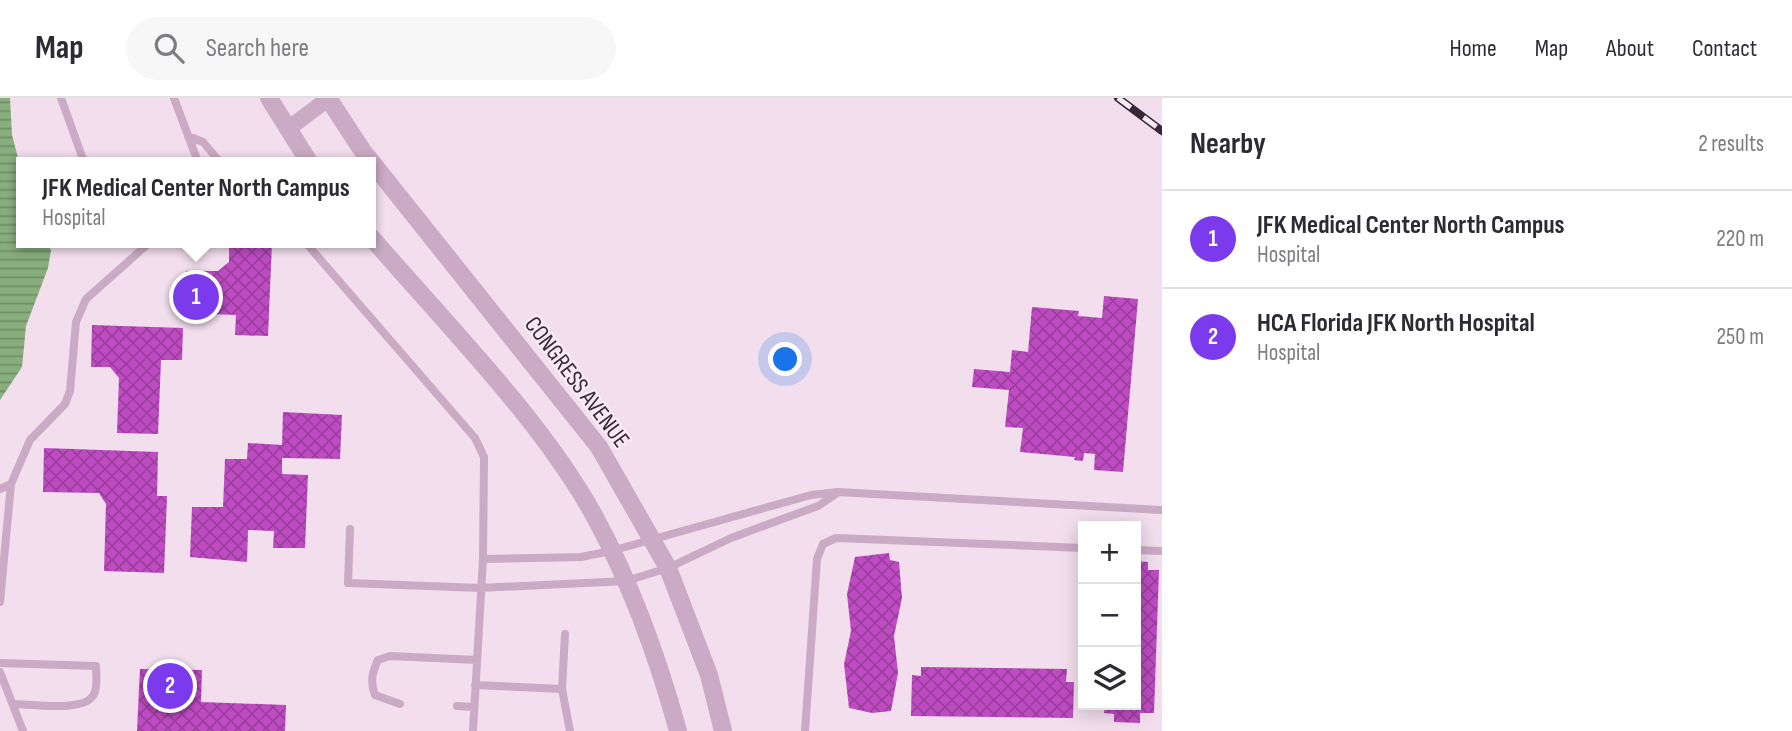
<!DOCTYPE html>
<html lang="en">
<head>
<meta charset="utf-8">
<style>
	:root { --surface:#fff; --page:#f7f7f7; --text:#2b2b33; --muted:#7c7c81; --line:#e1e1e2; --accent:#7c3aed }
	body { margin:0; font-family:"Sofia Sans Condensed",sans-serif; background:var(--page); color:var(--text) }
	.controls { position:absolute; right:21px; bottom:21px; display:grid; overflow:hidden; border-radius:0px; box-shadow:0 4px 18px #0003 }
	.controls button { width:63px; height:63px; display:grid; place-items:center; padding:0; border:0; border-bottom:2px solid var(--line); background:var(--surface); color:var(--text); font:35px sans-serif }
	.you { position:absolute; left:786px; top:262px; width:24px; height:24px; margin:-18px; border:5px solid #fff; border-radius:50%; background:#1a73e8; box-shadow:0 0 0 10px #1a73e833 }
	.badge { display:grid; place-items:center; width:46px; height:46px; border-radius:50%; background:var(--accent); color:#fff; font-size:23px; font-weight:700 }
	.pin { position:absolute; translate:-50% -50%; border:4px solid #fff; box-shadow:0 2px 7px #0006 }
	.popup { position:absolute; left:16px; top:59px; width:360px; height:91px; box-sizing:border-box; display:grid; place-content:center; border-radius:0px; background:var(--surface); filter:drop-shadow(0 2px 5px #0005); font-size:23px; white-space:nowrap; color:var(--muted) }
	.popup b { font-size:26px; color:var(--text) }
	.popup::after { content:''; position:absolute; left:50%; top:100%; margin-left:-14px; border:14px solid transparent; border-top-color:var(--surface) }
	.list { margin:0; padding:0; list-style:none }
	h2 { display:flex; justify-content:space-between; align-items:center; height:91px; margin:0; padding:0 28px; font-size:30px }
	h2 small { font-size:23px; font-weight:400; color:var(--muted) }
	.list li { display:grid; grid-template-columns:46px 1fr auto; gap:21px; align-items:center; box-sizing:border-box; height:98px; padding:0 28px; border-top:2px solid var(--line) }
	.list b { display:block; font-size:26px; white-space:nowrap }
	.list p { margin:0; font-size:23px; white-space:nowrap; color:var(--muted) }
	.list em { font-size:23px; font-style:normal; color:var(--muted) }
	.icon { flex:none; width:38px; height:38px; fill:none; stroke:currentColor; stroke-width:2; stroke-linecap:round; stroke-linejoin:round }
	.map { position:relative; flex:none; width:1162px; height:633px; overflow:hidden }
	header { display:flex; align-items:center; gap:42px; box-sizing:border-box; height:98px; padding:0 35px; background:var(--surface); border-bottom:2px solid var(--line) }
	header strong { font-size:33px }
	nav { display:flex; gap:38px; margin-inline-start:auto; font-size:24px }
	.search { width:490px; height:63px; background:var(--page); display:flex; align-items:center; gap:18px; box-sizing:border-box; padding:0 24px; border-radius:38px; color:var(--muted); font-size:26px }
	main { display:flex }
	aside { flex:1; background:var(--surface) }
	.map>svg:first-child { display:block }
</style>
</head>
<body>
<header>
<strong>Map</strong>
<div class="search"><svg class="icon" aria-label="search" viewBox="0 0 24 24"><circle cx="10" cy="10" r="6"/><path d="M15 15l6 6"/></svg>Search here</div>
<nav><a>Home</a><a>Map</a><a>About</a><a>Contact</a></nav>
</header>
<main>
<div class="map">
<svg width="1162" height="633" viewBox="0 0 1162 633">
	<defs>
		<pattern id="water-rules" width="6" height="5" patternUnits="userSpaceOnUse" patternTransform="scale(1.75)"><rect width="6" height="5" fill="#89ae7d"/><path d="M0 2.5h6" fill="none" stroke="#718e67"/></pattern>
		<pattern id="building-cross-hatch" width="8" height="8" patternUnits="userSpaceOnUse" patternTransform="scale(1.75)"><rect width="8" height="8" fill="#be4bc2"/><path d="M0 0l8 8M0 8l8-8" fill="none" stroke="#9b3e9e"/></pattern>
	</defs>
	<rect width="100%" height="100%" fill="#f2deed"/>
	<path fill="url(#water-rules)" d="M 0,0 L 10,0 L 12,37 L 21,71 L 21,145 L 47,145 L 51,152 L 48,170 L 26,228 L 22,269 L 0,302 Z"/>
	<path fill="url(#building-cross-hatch)" d="M 229,145 L 272,145 L 268,238 L 235,237 L 236,217 L 184,215 L 186,173 L 218,173 L 229,164 Z
		M 1104,198 L 1138,201 L 1123,374 L 1094,372 L 1095,356 L 1084,355 L 1083,363 L 1074,362 L 1075,359 L 1020,354 L 1023,330 L 1005,329 L 1009,292 L 972,289 L 974,271 L 1010,274 L 1012,252 L 1028,254 L 1032,209 L 1079,213 L 1078,218 L 1102,220 Z
		M 92,227 L 183,230 L 182,262 L 161,262 L 158,336 L 117,335 L 119,280 L 110,269 L 91,269 Z
		M 283,314 L 342,317 L 340,361 L 282,360 L 282,376 L 308,377 L 305,450 L 273,450 L 274,433 L 248,432 L 247,464 L 190,459 L 192,409 L 223,409 L 225,361 L 247,361 L 248,345 L 282,347 Z
		M 44,350 L 158,354 L 157,398 L 167,398 L 164,475 L 104,473 L 106,406 L 99,395 L 43,394 Z
		M 889,455 L 890,462 L 899,464 L 902,500 L 894,538 L 898,575 L 891,613 L 872,615 L 849,610 L 844,566 L 851,533 L 847,496 L 855,459 Z
		M 1136,463 L 1148,464 L 1148,472 L 1159,472 L 1154,615 L 1140,615 L 1140,625 L 1114,624 L 1114,616 L 1104,615 L 1105,607 L 1136,607 Z
		M 921,569 L 1067,571 L 1066,584 L 1074,584 L 1073,620 L 911,618 L 912,577 L 921,578 Z
		M 140,571 L 202,572 L 201,604 L 286,607 L 285,633 L 137,633 Z"/>
	<g fill="none" stroke-linecap="round" stroke-linejoin="round">
		<path stroke="#caaac4" stroke-width="8" d="M 61,0 L 84,64
			M 174,0 L 198,64
			M 188,38 L 203,44 L 220,64
			M 306,145 L 475,340 L 484,359 L 483,461 L 473,633
			M 0,391 L 11,386
			M 350,431 L 348,485 L 480,490 L 626,483 L 668,470 L 731,440 L 818,408 L 836,396
			M 1136,452 L 1162,453
			M 483,461 L 581,459 L 611,453 L 811,397 L 838,394 L 1161,412
			M 0,504 L 11,386 L 30,342 L 65,306 L 70,293 L 76,224 L 86,201 L 149,145
			M 565,536 L 562,591 L 570,633
			M 0,565 L 96,568 C 96,576 98,589 94,596 C 86,615 30,606 13,606
			M 0,574 L 23,633
			M 475,587 L 562,591
			M 400,606 L 375,597 C 370,584 372,575 378,562 L 390,558 L 477,562
			M 457,608 L 474,609
			M 805,633 L 817,461 L 823,446 L 836,440 L 1083,450"/>
		<path stroke="#caaac4" stroke-width="16" d="M 288,31 L 329,0"/>
		<path stroke="#caaac4" stroke-width="18" d="M 269,0 L 309,64
			M 328,0 L 362,52 L 599,349 L 668,470 L 709,577 L 723,633
			M 371,139 C 444,224 543,323 596,421 C 632,488 658,560 678,633"/>
		<defs>
			<path id="rail" d="M 1118,0 L 1162,33"/>
		</defs>
		<use href="#rail" stroke="#372937" stroke-width="8"/>
		<use href="#rail" stroke="#f9eaf5" stroke-width="5" stroke-dasharray="16" stroke-linecap="butt"/>
	</g>
	<g text-anchor="middle" dominant-baseline="central" stroke-width="5" stroke-linejoin="round" paint-order="stroke">
		<g font-size="24" fill="#372937" stroke="#f9eaf5">
			<text transform="translate(577 284) rotate(53)">CONGRESS AVENUE</text>
		</g>
	</g>
</svg>
<div class="controls">
<button>+</button>
<button>−</button>
<button><svg class="icon" aria-label="layers" viewBox="0 0 24 24"><path d="M12 4l9 5-9 5-9-5zM3 14l9 5 9-5"/></svg></button>
</div>
<div class="you"></div>
<div class="pin badge" style="left:196px;top:199px">1</div>
<div class="popup"><b>JFK Medical Center North Campus</b>Hospital</div>
<div class="pin badge" style="left:170px;top:588px">2</div>
</div>
<aside>
<h2>Nearby<small>2 results</small></h2>
<ul class="list">
<li><span class="badge">1</span><div><b>JFK Medical Center North Campus</b><p>Hospital</p></div><em>220 m</em></li>
<li><span class="badge">2</span><div><b>HCA Florida JFK North Hospital</b><p>Hospital</p></div><em>250 m</em></li>
</ul>
</aside>
</main>
</body>
</html>
